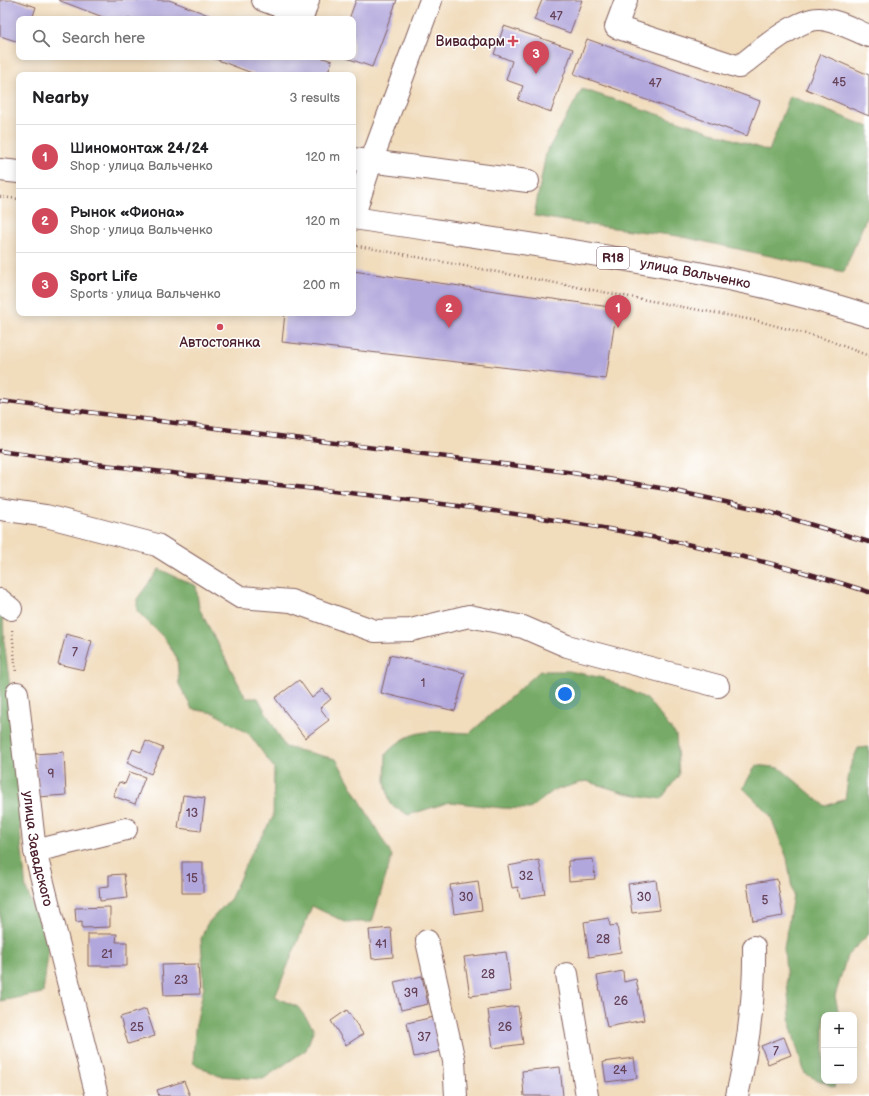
<!DOCTYPE html>
<html lang="en">
<head>
<meta charset="utf-8">
<style>
	:root { --surface:#fff; --page:#f2f2f2; --text:#202124; --muted:#757577; --line:#e0e0e0; --accent:#d1495b }
	body { margin:0; font-family:"Balsamiq Sans",sans-serif; background:var(--page); color:var(--text) }
	.controls { position:absolute; right:12px; bottom:12px; display:grid; overflow:hidden; border-radius:8px; box-shadow:0 2px 10px #0003 }
	.controls button { width:36px; height:36px; display:grid; place-items:center; padding:0; border:0; border-bottom:1px solid var(--line); background:var(--surface); color:var(--text); font:20px sans-serif }
	.you { position:absolute; left:565px; top:694px; width:14px; height:14px; margin:-10px; border:3px solid #fff; border-radius:50%; background:#1a73e8; box-shadow:0 0 0 6px #1a73e833 }
	.badge { display:grid; place-items:center; width:26px; height:26px; border-radius:50%; background:var(--accent); color:#fff; font-size:13px; font-weight:700 }
	.pin { position:absolute; translate:-50% -33px; filter:drop-shadow(0 1px 2px #0008) }
	.pin::after { content:''; position:absolute; top:21px; width:14px; height:12px; background:inherit; clip-path:polygon(0 0,100% 0,50% 100%) }
	.list { margin:0; padding:0; list-style:none }
	h2 { display:flex; justify-content:space-between; align-items:center; height:52px; margin:0; padding:0 16px; font-size:17px }
	h2 small { font-size:13px; font-weight:400; color:var(--muted) }
	.list li { display:grid; grid-template-columns:26px 1fr auto; gap:12px; align-items:center; box-sizing:border-box; height:64px; padding:0 16px; border-top:1px solid var(--line) }
	.list b { display:block; font-size:15px; white-space:nowrap }
	.list p { margin:0; font-size:13px; white-space:nowrap; color:var(--muted) }
	.list em { font-size:13px; font-style:normal; color:var(--muted) }
	.icon { flex:none; width:22px; height:22px; fill:none; stroke:currentColor; stroke-width:2; stroke-linecap:round; stroke-linejoin:round }
	.map { position:relative; flex:none; width:869px; height:1096px; overflow:hidden }
	.search { position:absolute; background:var(--surface); box-shadow:0 2px 10px #0003; left:16px; top:16px; width:340px; height:44px; display:flex; align-items:center; gap:10px; box-sizing:border-box; padding:0 14px; border-radius:8px; color:var(--muted); font-size:15px }
	.panel { position:absolute; background:var(--surface); box-shadow:0 2px 10px #0003; left:16px; top:72px; width:340px; height:244px; border-radius:8px }
	.map>svg:first-child { display:block }
</style>
</head>
<body>
<div class="map">
<svg width="869" height="1096" viewBox="0 0 869 1096">
	<rect width="100%" height="100%" fill="#fff"/>
	<filter id="ink" filterUnits="userSpaceOnUse"><feTurbulence type="fractalNoise" baseFrequency=".025" numOctaves="2"/><feDisplacementMap in="SourceGraphic" scale="8" xChannelSelector="R" yChannelSelector="G"/><feConvolveMatrix kernelMatrix="1 2 1 2 8 2 1 2 1" color-interpolation-filters="sRGB"/></filter>
	<filter id="wash" filterUnits="userSpaceOnUse"><feTurbulence type="fractalNoise" baseFrequency=".012" numOctaves="4" result="noise"/><feDisplacementMap in="SourceGraphic" scale="16" xChannelSelector="R" yChannelSelector="G"/><feGaussianBlur stdDeviation="0.9" result="paint"/><feColorMatrix in="noise" values="0 0 0 0 0 0 0 0 0 0 0 0 0 0 0 0 0 1.4 0 .05"/><feComposite in="paint" operator="in"/></filter>
	<g filter="url(#wash)">
		<rect width="100%" height="100%" fill="#f1dcbc"/>
		<path fill="#77aa67" stroke="#606449" d="M 582,89 L 769,151 L 790,96 L 869,127 L 869,211 L 844,272 L 678,236 L 590,225 L 534,216 L 546,153 Z
			M 159,569 L 196,586 L 199,608 L 246,698 L 258,698 L 285,747 L 336,759 L 392,856 L 372,922 L 345,922 L 312,906 L 275,997 L 298,1007 L 314,1029 L 306,1050 L 263,1079 L 219,1076 L 193,1063 L 195,1029 L 204,986 L 201,939 L 207,924 L 231,898 L 248,859 L 273,817 L 274,768 L 249,734 L 214,713 L 192,709 L 179,684 L 177,658 L 165,639 L 137,611 L 137,599 Z
			M 0,609 L 3,611 L 4,641 L 20,766 L 20,832 L 26,889 L 49,946 L 43,993 L 0,1001 Z
			M 540,671 L 569,671 L 603,678 L 647,699 L 676,735 L 679,775 L 661,799 L 625,793 L 586,781 L 553,791 L 530,809 L 502,808 L 450,802 L 408,815 L 390,804 L 385,781 L 386,754 C 412,725 434,732 470,733 Z
			M 869,747 L 869,934 L 847,956 L 835,996 L 839,1015 L 824,1015 L 824,1081 L 836,1081 L 834,1087 L 805,1074 L 791,1028 L 784,948 L 793,895 L 787,858 L 770,815 L 743,788 L 756,765 L 780,768 L 825,806 L 845,799 L 850,767 L 858,748 Z"/>
		<g id="blocks">
			<path fill="#b2a7dc" d="M 0,0 L 15,0 L 36,7 L 32,19 L 19,19 L 19,42 L 0,36 Z
				M 58,0 L 169,0 L 219,19 L 108,19 Z
				M 356,0 L 397,0 L 372,67 L 344,57 L 353,57 L 353,19 L 349,19 Z
				M 542,0 L 582,0 L 570,33 L 534,20 Z
				M 504,26 L 573,49 L 551,112 L 518,100 L 523,86 L 506,80 L 512,61 L 494,54 Z
				M 587,39 L 760,101 L 747,136 L 574,74 Z
				M 821,54 L 869,75 L 869,116 L 806,89 Z
				M 210,57 L 320,57 L 332,61 L 327,75 L 257,75 Z
				M 353,271 L 617,308 L 606,379 L 282,342 L 285,313 L 353,313 Z
				M 66,634 L 92,641 L 84,670 L 58,664 Z
				M 390,655 L 465,673 L 455,711 L 381,693 Z
				M 299,680 L 312,698 L 323,689 L 331,699 L 320,708 L 329,720 L 305,738 L 275,698 Z
				M 146,741 L 163,748 L 151,774 L 127,763 L 133,749 L 141,752 Z
				M 64,752 L 66,795 L 38,797 L 35,754 Z
				M 130,772 L 145,777 L 135,804 L 113,796 L 119,782 L 125,784 Z
				M 183,795 L 205,798 L 201,831 L 178,828 Z
				M 593,859 L 595,879 L 569,881 L 568,861 Z
				M 539,860 L 545,894 L 520,898 L 518,887 L 512,888 L 508,866 Z
				M 182,862 L 203,862 L 203,893 L 182,893 Z
				M 124,874 L 127,898 L 100,901 L 99,887 L 109,886 L 109,875 Z
				M 777,879 L 783,916 L 753,921 L 747,884 Z
				M 656,880 L 660,910 L 632,913 L 628,884 Z
				M 478,881 L 482,910 L 454,914 L 450,885 Z
				M 110,907 L 110,927 L 82,928 L 82,921 L 76,922 L 75,908 Z
				M 609,918 L 610,926 L 617,925 L 621,952 L 589,957 L 584,922 Z
				M 391,928 L 393,957 L 372,959 L 369,930 Z
				M 88,934 L 117,934 L 116,942 L 127,942 L 127,966 L 88,966 Z
				M 506,952 L 511,991 L 470,996 L 464,957 Z
				M 198,964 L 200,994 L 164,995 L 162,965 Z
				M 623,971 L 624,982 L 636,979 L 644,1020 L 607,1027 L 597,976 Z
				M 422,976 L 428,1004 L 401,1010 L 394,982 Z
				M 518,1006 L 523,1044 L 493,1048 L 488,1010 Z
				M 146,1009 L 155,1036 L 128,1044 L 120,1017 Z
				M 347,1010 L 363,1034 L 346,1045 L 331,1021 Z
				M 434,1017 L 441,1051 L 414,1057 L 407,1023 Z
				M 784,1037 L 791,1055 L 768,1064 L 761,1046 Z
				M 634,1058 L 637,1078 L 606,1082 L 603,1062 Z
				M 560,1067 L 563,1096 L 524,1096 L 522,1071 Z
				M 184,1081 L 190,1096 L 159,1096 L 157,1090 Z"/>
		</g>
	</g>
	<g filter="url(#ink)">
		<use href="#blocks" fill-opacity="0" stroke="#84615e" stroke-width="1"/>
		<g fill="none" stroke-linecap="round" stroke-linejoin="round">
			<defs>
				<g id="minor">
					<path d="M 263,0 L 303,15 L 308,0"/>
					<path d="M 626,0 L 616,27 L 739,67 C 756,54 798,17 820,19 C 837,20 854,30 869,36"/>
					<path d="M 353,159 L 528,181"/>
					<path d="M 353,218 L 371,162 L 431,0"/>
					<path d="M 0,509 L 46,516 L 157,545 L 240,597 L 291,601 L 375,631 L 411,630 L 469,616 L 523,627 L 567,646 L 718,686"/>
					<path d="M 0,600 L 11,609"/>
					<path id="s1" d="M 17,693 L 35,851 L 97,1096"/>
					<path d="M 35,851 L 126,829"/>
					<path d="M 427,941 L 454,1061 L 456,1096"/>
					<path d="M 567,974 L 587,1096"/>
					<path d="M 737,1096 C 748,1047 755,997 754,947"/>
				</g>
				<g id="major">
					<path d="M 0,170 L 19,172"/>
					<path id="s2" d="M 353,218 C 452,233 551,246 649,264 C 723,277 797,292 869,316"/>
				</g>
			</defs>
			<use href="#minor" stroke="#84615e" stroke-width="24"/>
			<use href="#major" stroke="#84615e" stroke-width="24"/>
			<path stroke="#84615e" stroke-width="2.5" stroke-dasharray="1 3" stroke-linecap="butt" d="M 0,197 L 19,199
				M 353,245 L 758,321 L 825,339 L 869,356
				M 12,630 L 16,673"/>
			<use href="#minor" stroke="#fff" stroke-width="22"/>
			<use href="#major" stroke="#fff" stroke-width="22"/>
			<defs>
				<path id="rail" d="M 0,401 L 567,472 L 666,489 L 762,510 L 869,542
					M 0,451 C 290,494 588,501 869,592"/>
			</defs>
			<use href="#rail" stroke="#4a1f2b" stroke-width="4.5"/>
			<use href="#rail" stroke="#fff" stroke-width="3" stroke-dasharray="9" stroke-linecap="butt"/>
		</g>
	</g>
	<g fill="#d1495b" stroke="#fff" stroke-width="1.5">
		<path d="M511 35h4v4h4v4h-4v4h-4v-4h-4v-4h4z"/>
		<circle cx="220" cy="327" r="4"/>
	</g>
	<g text-anchor="middle" dominant-baseline="central" stroke-width="3" stroke-linejoin="round" paint-order="stroke">
		<g font-size="12" fill="#644157">
			<text x="556" y="16">47</text>
			<text x="839" y="82">45</text>
			<text x="655" y="83">47</text>
			<text x="75" y="652">7</text>
			<text x="423" y="683">1</text>
			<text x="51" y="774">9</text>
			<text x="192" y="813">13</text>
			<text x="526" y="876">32</text>
			<text x="192" y="878">15</text>
			<text x="466" y="897">30</text>
			<text x="644" y="897">30</text>
			<text x="765" y="900">5</text>
			<text x="603" y="939">28</text>
			<text x="381" y="944">41</text>
			<text x="107" y="954">21</text>
			<text x="488" y="974">28</text>
			<text x="181" y="980">23</text>
			<text x="411" y="993">39</text>
			<text x="621" y="1001">26</text>
			<text x="137" y="1027">25</text>
			<text x="505" y="1027">26</text>
			<text x="424" y="1037">37</text>
			<text x="776" y="1051">7</text>
			<text x="620" y="1070">24</text>
		</g>
		<rect fill="#fff" stroke="#80626b" stroke-width="1" x="597" y="247" width="32" height="22" rx="3"/>
		<g font-size="13" font-weight="bold" fill="#4a1f2b">
			<text x="613" y="258">R18</text>
		</g>
		<g font-size="14" fill="#4a1f2b" stroke="#fff" text-anchor="end">
			<text x="505" y="41">Вивафарм</text>
			<text x="220" y="342" text-anchor="middle">Автостоянка</text>
		</g>
		<g font-size="14" fill="#4a1f2b" stroke="#fff">
			<text stroke="none"><textPath href="#s2" startOffset="347">улица Вальченко</textPath></text>
			<text stroke="none"><textPath href="#s1" startOffset="157">улица Завадского</textPath></text>
		</g>
	</g>
</svg>
<div class="controls">
<button>+</button>
<button>−</button>
</div>
<div class="you"></div>
<div class="pin badge" style="left:618px;top:328px">1</div>
<div class="pin badge" style="left:449px;top:328px">2</div>
<div class="pin badge" style="left:536px;top:74px">3</div>
<div class="search"><svg class="icon" aria-label="search" viewBox="0 0 24 24"><circle cx="10" cy="10" r="6"/><path d="M15 15l6 6"/></svg>Search here</div>
<section class="panel">
<h2>Nearby<small>3 results</small></h2>
<ul class="list">
<li><span class="badge">1</span><div><b>Шиномонтаж 24/24</b><p>Shop · улица Вальченко</p></div><em>120 m</em></li>
<li><span class="badge">2</span><div><b>Рынок «Фиона»</b><p>Shop · улица Вальченко</p></div><em>120 m</em></li>
<li><span class="badge">3</span><div><b>Sport Life</b><p>Sports · улица Вальченко</p></div><em>200 m</em></li>
</ul>
</section>
</div>
</body>
</html>
